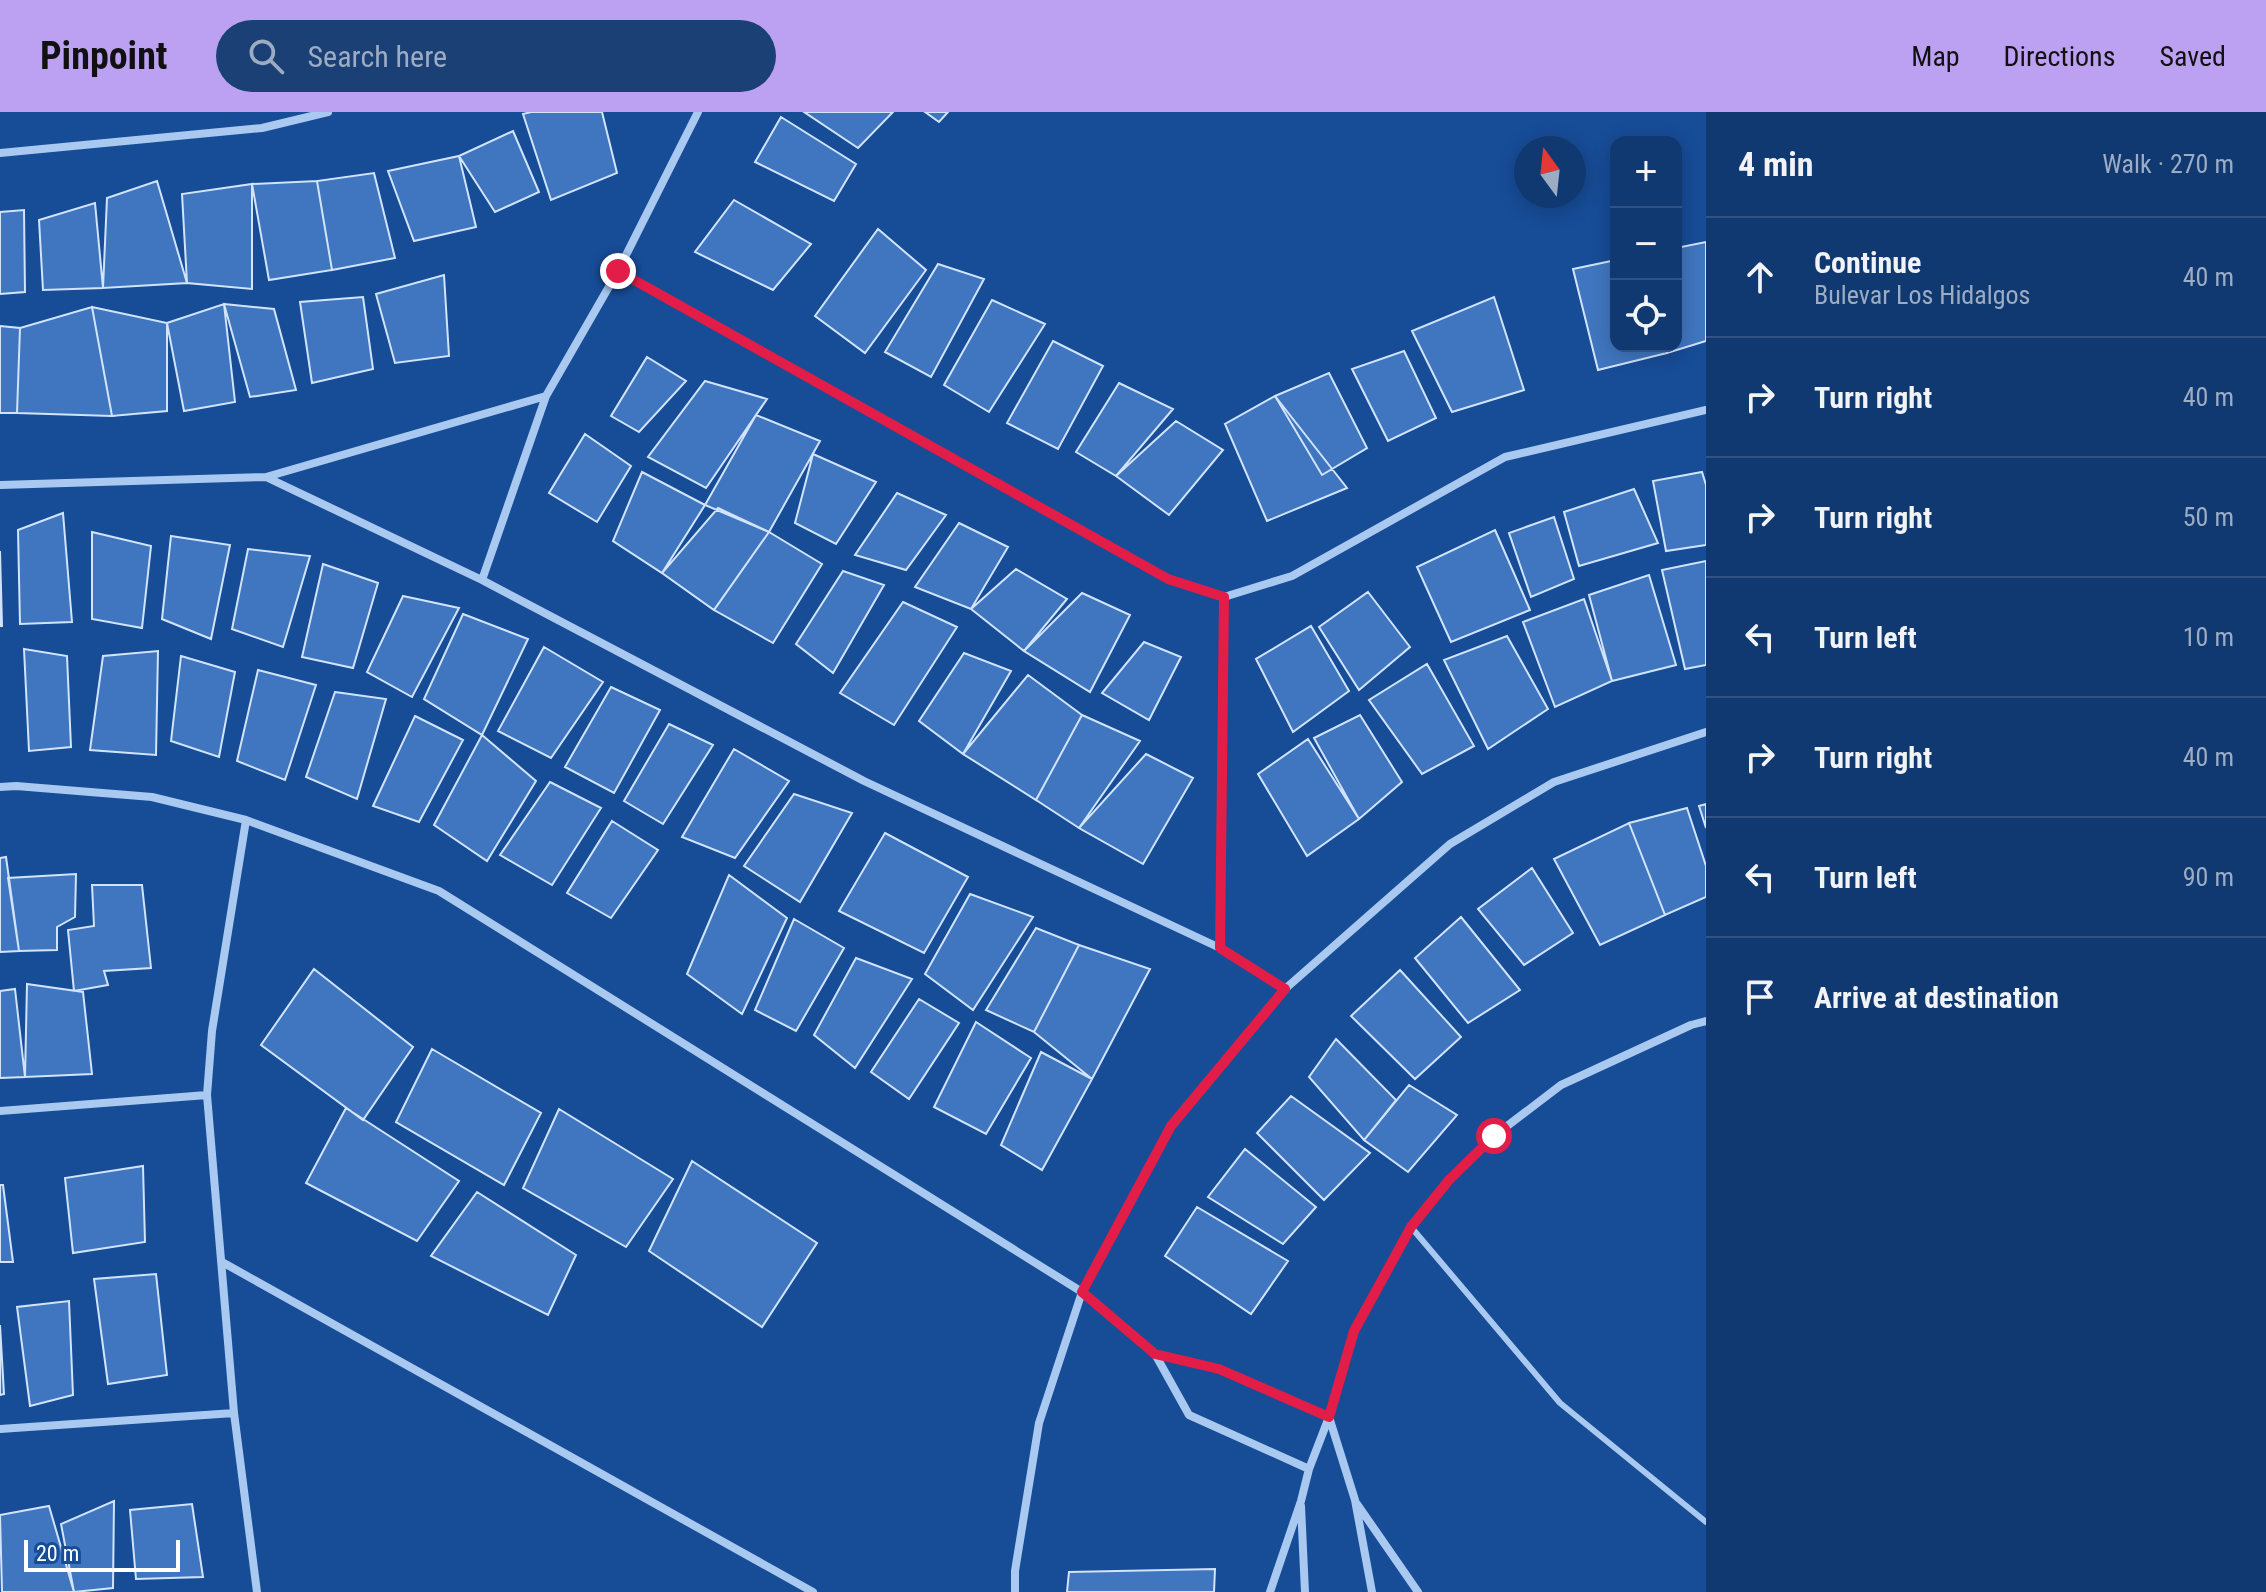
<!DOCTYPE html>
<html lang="en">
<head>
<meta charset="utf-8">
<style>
	:root { --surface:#113971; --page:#1a4076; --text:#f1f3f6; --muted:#9cacc3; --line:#305384; --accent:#bca0f2 }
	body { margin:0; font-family:"Roboto Condensed",sans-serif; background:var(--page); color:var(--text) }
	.controls { position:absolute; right:24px; top:24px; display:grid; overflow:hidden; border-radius:16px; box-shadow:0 4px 20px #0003 }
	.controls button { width:72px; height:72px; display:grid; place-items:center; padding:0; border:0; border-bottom:2px solid var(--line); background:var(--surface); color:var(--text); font:40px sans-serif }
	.compass { position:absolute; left:1514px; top:24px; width:72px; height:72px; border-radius:50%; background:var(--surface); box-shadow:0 4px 20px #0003; rotate:345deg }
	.scale { position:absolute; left:24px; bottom:20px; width:156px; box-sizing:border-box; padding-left:8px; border:4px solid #fff; border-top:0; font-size:22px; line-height:28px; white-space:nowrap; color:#fff; -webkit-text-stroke:6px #174c97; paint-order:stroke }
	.stop { position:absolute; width:24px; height:24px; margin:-18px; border:6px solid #e11d48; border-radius:50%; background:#fff }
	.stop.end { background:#e11d48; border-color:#fff; box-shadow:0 2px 8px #0008 }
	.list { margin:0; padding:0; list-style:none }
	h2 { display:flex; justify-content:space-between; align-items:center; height:104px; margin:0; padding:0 32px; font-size:34px }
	h2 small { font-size:26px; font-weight:400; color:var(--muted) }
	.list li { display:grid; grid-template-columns:52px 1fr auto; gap:24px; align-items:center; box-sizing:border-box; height:120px; padding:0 32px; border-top:2px solid var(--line) }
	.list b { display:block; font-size:30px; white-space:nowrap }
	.list p { margin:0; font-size:26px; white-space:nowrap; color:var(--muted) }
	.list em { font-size:26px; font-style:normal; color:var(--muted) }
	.icon { flex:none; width:44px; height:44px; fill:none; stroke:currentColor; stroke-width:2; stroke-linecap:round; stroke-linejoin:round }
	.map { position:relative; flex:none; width:1706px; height:1480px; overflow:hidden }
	header { display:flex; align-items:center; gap:48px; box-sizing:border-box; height:112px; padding:0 40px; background:var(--accent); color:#111 }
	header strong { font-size:38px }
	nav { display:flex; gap:44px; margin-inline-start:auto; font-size:28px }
	.search { width:560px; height:72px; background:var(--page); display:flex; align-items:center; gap:20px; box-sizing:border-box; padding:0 28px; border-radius:44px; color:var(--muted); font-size:30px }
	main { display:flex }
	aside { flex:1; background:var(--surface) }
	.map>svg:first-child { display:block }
</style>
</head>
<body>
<header>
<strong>Pinpoint</strong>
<div class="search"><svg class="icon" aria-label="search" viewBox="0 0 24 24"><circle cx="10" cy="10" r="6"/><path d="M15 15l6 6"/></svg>Search here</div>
<nav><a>Map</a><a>Directions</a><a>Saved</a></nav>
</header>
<main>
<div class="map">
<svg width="1706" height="1480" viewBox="0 0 1706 1480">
	<rect width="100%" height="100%" fill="#174c97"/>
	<path fill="#4076bf" stroke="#d1e4fc" stroke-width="2" d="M 531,0 L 602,0 L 617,61 L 551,88 L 523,2 Z
		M 804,0 L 893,0 L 858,36 Z
		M 925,0 L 948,0 L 939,10 Z
		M 781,5 L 856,52 L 834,89 L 755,50 Z
		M 513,19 L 539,80 L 495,100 L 459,44 Z
		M 459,44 L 476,115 L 414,129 L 388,59 Z
		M 374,61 L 395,146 L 332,158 L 317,69 Z
		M 157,69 L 187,171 L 103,176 L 107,86 Z
		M 317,69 L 332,158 L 269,168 L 252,72 Z
		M 252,72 L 252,177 L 187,171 L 182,82 Z
		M 734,88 L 811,132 L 773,178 L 695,140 Z
		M 95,91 L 103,176 L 43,178 L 39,108 Z
		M 24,98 L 25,180 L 0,182 L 0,100 Z
		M 878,117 L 926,158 L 865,241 L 815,204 Z
		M 1706,130 L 1706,229 L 1667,241 L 1665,234 L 1676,234 L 1676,136 Z
		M 1616,148 L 1616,234 L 1665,234 L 1667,241 L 1598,258 L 1573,157 Z
		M 938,152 L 984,167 L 931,265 L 885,240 Z
		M 444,163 L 449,244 L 395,251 L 376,182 Z
		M 363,185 L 373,257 L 312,271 L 300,190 Z
		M 1494,185 L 1524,278 L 1452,300 L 1412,219 Z
		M 992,188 L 1045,212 L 989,300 L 944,273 Z
		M 224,192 L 235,290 L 184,299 L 167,211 Z
		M 224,192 L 274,197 L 296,278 L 250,285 Z
		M 92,195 L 112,304 L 17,301 L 20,216 Z
		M 92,195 L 167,211 L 167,299 L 112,304 Z
		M 0,214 L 20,216 L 17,301 L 0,301 Z
		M 1053,229 L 1103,254 L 1058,337 L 1007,311 Z
		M 1404,239 L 1436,306 L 1388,329 L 1352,257 Z
		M 647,245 L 686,269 L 639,320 L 611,304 Z
		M 1329,261 L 1367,336 L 1322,363 L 1275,284 Z
		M 705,269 L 767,287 L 706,376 L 648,345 Z
		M 1119,271 L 1173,297 L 1116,364 L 1076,340 Z
		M 1275,284 L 1347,376 L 1267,409 L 1225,312 Z
		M 756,303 L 820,329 L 769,420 L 705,393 Z
		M 1176,309 L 1223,338 L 1169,403 L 1116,364 Z
		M 585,322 L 631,354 L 597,410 L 549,381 Z
		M 813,342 L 876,370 L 836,432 L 795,411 Z
		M 642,360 L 705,393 L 662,461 L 613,429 Z
		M 1702,360 L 1706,373 L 1706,433 L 1666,439 L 1653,369 Z
		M 1634,377 L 1658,431 L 1579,454 L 1564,400 Z
		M 897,381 L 946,403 L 906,458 L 855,443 Z
		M 718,396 L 769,420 L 714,498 L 662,461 Z
		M 63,401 L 72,510 L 20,512 L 18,418 Z
		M 1554,405 L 1574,467 L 1531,485 L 1509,421 Z
		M 959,411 L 1008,435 L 971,497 L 915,475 Z
		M 1495,418 L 1530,498 L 1451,530 L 1417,455 Z
		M 92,420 L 151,434 L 142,516 L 92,507 Z
		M 769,420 L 822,452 L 773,531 L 714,498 Z
		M 171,424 L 230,433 L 211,527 L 162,507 Z
		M 248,437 L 310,444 L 283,535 L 232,517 Z
		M 0,439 L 2,514 L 0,514 Z
		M 1706,449 L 1706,553 L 1685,557 L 1662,458 Z
		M 323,452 L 378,471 L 353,556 L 302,545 Z
		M 1016,457 L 1067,487 L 1024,539 L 971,497 Z
		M 843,459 L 884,473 L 833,561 L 796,532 Z
		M 1649,463 L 1676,553 L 1612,569 L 1589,483 Z
		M 1368,480 L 1410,535 L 1359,578 L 1319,515 Z
		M 1082,481 L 1130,503 L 1090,580 L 1024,539 Z
		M 403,484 L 459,496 L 412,585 L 367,560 Z
		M 1584,487 L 1612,569 L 1555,595 L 1523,510 Z
		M 903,490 L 957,515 L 894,613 L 840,581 Z
		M 463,502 L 528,527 L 482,623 L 424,587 Z
		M 1311,514 L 1349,579 L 1293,620 L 1256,547 Z
		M 1507,524 L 1548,597 L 1488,637 L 1444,548 Z
		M 1144,530 L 1181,545 L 1149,608 L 1102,581 Z
		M 544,535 L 603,570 L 551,646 L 498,619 Z
		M 24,537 L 67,544 L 71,635 L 29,639 Z
		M 158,539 L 156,643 L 90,638 L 103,544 Z
		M 964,541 L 1011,559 L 963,642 L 919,609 Z
		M 181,544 L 235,560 L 219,645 L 171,629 Z
		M 1427,552 L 1474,634 L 1422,662 L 1369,588 Z
		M 258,558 L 316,573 L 285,668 L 237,649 Z
		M 1028,563 L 1082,603 L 1036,688 L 963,642 Z
		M 611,575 L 660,598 L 614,681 L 565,655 Z
		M 335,580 L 386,587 L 357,687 L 306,665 Z
		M 1082,603 L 1140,629 L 1079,716 L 1036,688 Z
		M 1360,603 L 1402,670 L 1359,707 L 1314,626 Z
		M 415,604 L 463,628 L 419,710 L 373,694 Z
		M 669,612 L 713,633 L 663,712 L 624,689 Z
		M 482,623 L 536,669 L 487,749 L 434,713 Z
		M 1308,627 L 1359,707 L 1307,744 L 1258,662 Z
		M 734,637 L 789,669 L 735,746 L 682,725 Z
		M 1146,642 L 1193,666 L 1143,752 L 1079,716 Z
		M 550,670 L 601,696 L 552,773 L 500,743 Z
		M 794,682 L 852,701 L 800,790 L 744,754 Z
		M 1706,692 L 1706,716 L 1699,694 Z
		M 1687,696 L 1706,754 L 1706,785 L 1665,803 L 1629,711 Z
		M 612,709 L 658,738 L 611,806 L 567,781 Z
		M 1629,711 L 1665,803 L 1600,833 L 1554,747 Z
		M 885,721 L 968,765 L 924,841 L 839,799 Z
		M 6,745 L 19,839 L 0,840 L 0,746 Z
		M 1532,756 L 1573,821 L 1524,853 L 1478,797 Z
		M 76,762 L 75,805 L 57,815 L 57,838 L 19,839 L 8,766 Z
		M 729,763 L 787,806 L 742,902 L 687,862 Z
		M 92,773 L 142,773 L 151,856 L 104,859 L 108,873 L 74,879 L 68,818 L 94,814 Z
		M 970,782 L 1033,805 L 973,898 L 925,862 Z
		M 1461,805 L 1520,878 L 1468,911 L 1415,846 Z
		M 794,807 L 844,836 L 796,919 L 755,898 Z
		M 1036,816 L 1079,833 L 1034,920 L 986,898 Z
		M 1079,833 L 1150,857 L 1092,967 L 1034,920 Z
		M 856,846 L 912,867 L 855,956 L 814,923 Z
		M 314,857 L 413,935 L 363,1008 L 261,933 Z
		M 1400,858 L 1461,925 L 1415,967 L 1351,904 Z
		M 27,872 L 83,880 L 92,962 L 25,965 Z
		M 15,877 L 25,965 L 0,966 L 0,879 Z
		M 919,887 L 959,911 L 909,987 L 871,960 Z
		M 976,910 L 1031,946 L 986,1022 L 934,995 Z
		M 1336,927 L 1396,988 L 1364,1028 L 1309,965 Z
		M 432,937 L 541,1001 L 504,1073 L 396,1010 Z
		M 1041,940 L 1092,967 L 1042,1058 L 1001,1033 Z
		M 1409,973 L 1457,1003 L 1408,1060 L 1364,1028 Z
		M 1291,984 L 1370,1041 L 1324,1088 L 1257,1021 Z
		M 346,996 L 459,1069 L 417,1129 L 306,1071 Z
		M 559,997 L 673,1067 L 626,1135 L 523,1076 Z
		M 1245,1037 L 1316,1095 L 1283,1132 L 1208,1085 Z
		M 692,1049 L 817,1131 L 762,1215 L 649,1139 Z
		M 143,1054 L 145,1130 L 73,1141 L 65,1066 Z
		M 0,1073 L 3,1073 L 13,1150 L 0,1150 Z
		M 477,1080 L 576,1143 L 548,1203 L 431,1144 Z
		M 1197,1095 L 1288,1149 L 1251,1202 L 1165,1144 Z
		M 156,1162 L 167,1263 L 108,1272 L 94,1167 Z
		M 69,1189 L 73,1283 L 30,1294 L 17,1195 Z
		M 0,1213 L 4,1282 L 0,1283 Z
		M 114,1389 L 113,1476 L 74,1480 L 61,1412 Z
		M 192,1392 L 203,1465 L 136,1467 L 130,1398 Z
		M 49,1394 L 74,1480 L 2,1480 L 0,1403 Z
		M 1215,1457 L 1214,1480 L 1067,1480 L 1069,1460 Z"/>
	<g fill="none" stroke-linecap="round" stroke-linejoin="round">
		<path stroke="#aac9f1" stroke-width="6" d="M 1411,1115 L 1560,1291 L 1706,1410"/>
		<path stroke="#aac9f1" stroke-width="8" d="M 0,41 L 262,16 L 328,0
			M 618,159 L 1168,467 L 1224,485 L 1292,464 L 1505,345 L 1706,298
			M 266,365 L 546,284 L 618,159 L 698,0
			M 0,373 L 266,365 L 482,468 L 864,669 L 1220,836 L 1285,877
			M 482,468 L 546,284
			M 0,675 L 16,674 L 152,685 L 246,708 L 439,779 L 1082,1180 L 1155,1242 L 1189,1303 L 1309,1357
			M 246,708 L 212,919 L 207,983 L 234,1301 L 257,1480
			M 1220,836 L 1224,485
			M 0,999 L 207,983
			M 222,1150 L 813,1480
			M 1155,1242 L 1219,1257 L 1329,1305 L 1355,1388 L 1372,1480
			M 0,1317 L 234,1301
			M 1357,1392 L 1418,1480
			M 1301,1394 L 1305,1480
			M 1015,1480 L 1015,1459 L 1039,1311 L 1082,1180 L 1171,1014 L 1285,877 L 1450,732 L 1554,670 L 1706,620
			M 1270,1480 L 1301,1389 L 1309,1357 L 1329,1305 L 1354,1219 L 1411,1115 L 1449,1068 L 1494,1024 L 1561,973 L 1691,913 L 1706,909"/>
	</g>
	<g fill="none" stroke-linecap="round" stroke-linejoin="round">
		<path stroke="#e11d48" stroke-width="10" d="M 618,159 L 1168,467 L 1224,485 L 1220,836 L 1285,877 L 1171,1014 L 1082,1180 L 1155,1242 L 1219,1257 L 1329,1305 L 1354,1219 L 1411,1115 L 1449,1068 L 1494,1024"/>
	</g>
</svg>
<div class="controls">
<button>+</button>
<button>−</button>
<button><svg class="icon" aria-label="locate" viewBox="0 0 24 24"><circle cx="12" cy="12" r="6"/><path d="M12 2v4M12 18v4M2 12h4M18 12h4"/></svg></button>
</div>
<svg class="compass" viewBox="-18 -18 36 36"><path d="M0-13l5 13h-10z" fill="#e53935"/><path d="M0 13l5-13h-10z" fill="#9cacc3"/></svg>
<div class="scale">20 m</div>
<div class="stop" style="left:1494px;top:1024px"></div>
<div class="stop end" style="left:618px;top:159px"></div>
</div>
<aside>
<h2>4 min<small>Walk · 270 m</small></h2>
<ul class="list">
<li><svg class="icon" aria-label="ahead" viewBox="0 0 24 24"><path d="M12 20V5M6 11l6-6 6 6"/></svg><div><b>Continue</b><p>Bulevar Los Hidalgos</p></div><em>40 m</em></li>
<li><svg class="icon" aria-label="right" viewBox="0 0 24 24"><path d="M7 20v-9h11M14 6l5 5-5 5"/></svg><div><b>Turn right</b></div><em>40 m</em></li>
<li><svg class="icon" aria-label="right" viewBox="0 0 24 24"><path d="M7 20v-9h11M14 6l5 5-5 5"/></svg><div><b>Turn right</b></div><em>50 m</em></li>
<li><svg class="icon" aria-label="left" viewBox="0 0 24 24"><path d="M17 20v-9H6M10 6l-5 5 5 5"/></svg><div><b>Turn left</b></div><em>10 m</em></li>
<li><svg class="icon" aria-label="right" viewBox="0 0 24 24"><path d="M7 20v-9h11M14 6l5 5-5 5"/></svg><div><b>Turn right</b></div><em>40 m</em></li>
<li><svg class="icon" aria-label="left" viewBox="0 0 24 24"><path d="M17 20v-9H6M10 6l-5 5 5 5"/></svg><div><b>Turn left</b></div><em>90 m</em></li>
<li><svg class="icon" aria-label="arrive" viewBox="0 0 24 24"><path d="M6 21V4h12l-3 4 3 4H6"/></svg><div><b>Arrive at destination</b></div></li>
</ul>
</aside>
</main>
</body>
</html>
